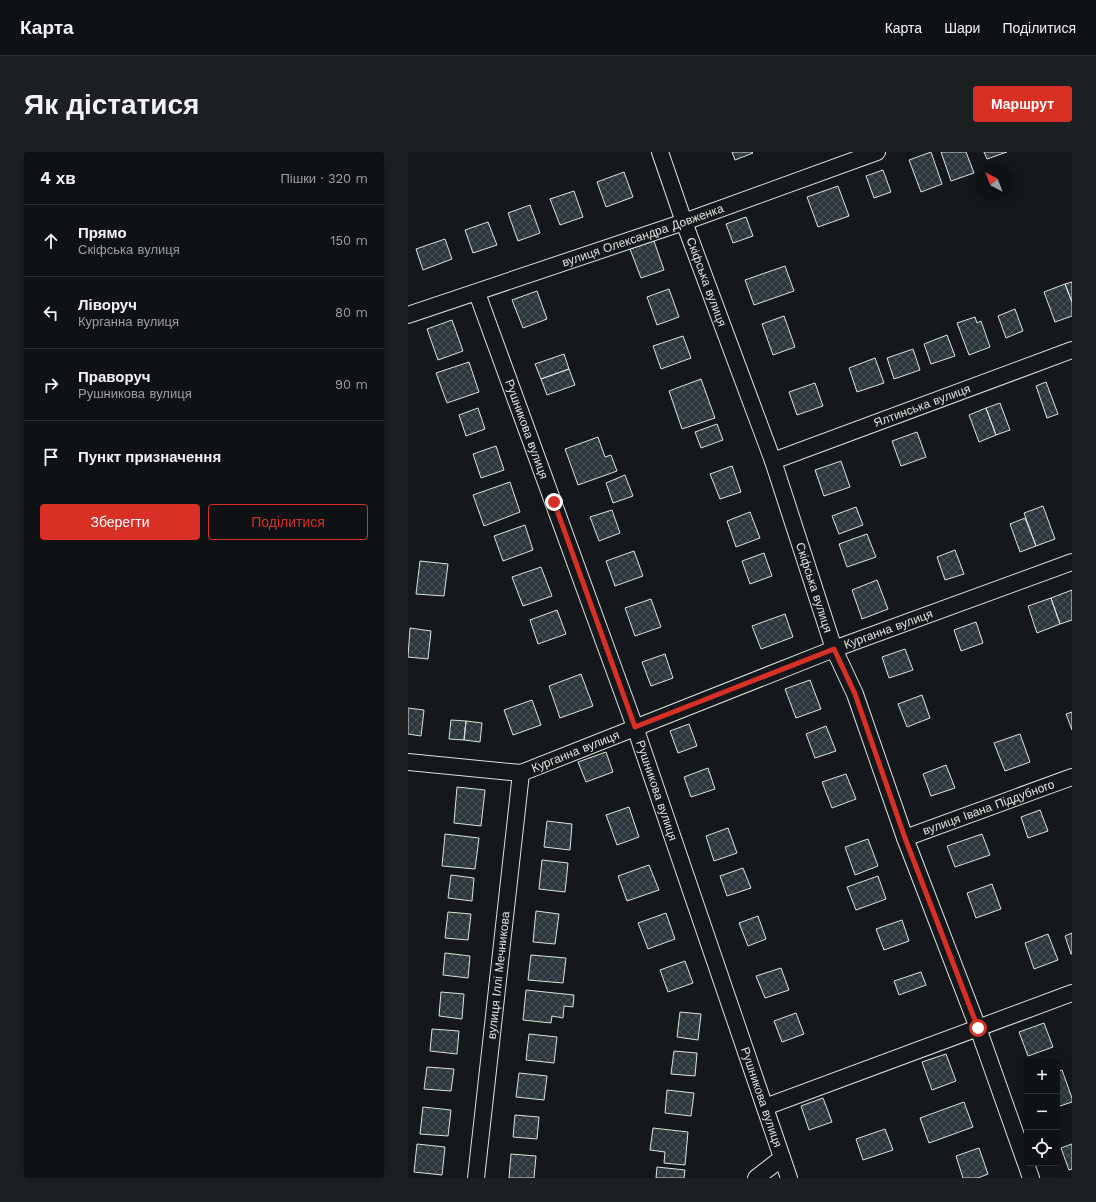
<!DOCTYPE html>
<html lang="uk">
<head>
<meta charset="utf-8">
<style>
	:root { --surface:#0f1215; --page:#1d2022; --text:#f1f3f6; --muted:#9b9ea0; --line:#2f3234; --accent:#d93025 }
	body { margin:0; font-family:"Work Sans",sans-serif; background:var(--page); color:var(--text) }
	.controls { position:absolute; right:12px; bottom:12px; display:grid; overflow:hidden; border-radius:4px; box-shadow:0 2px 10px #0003 }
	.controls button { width:36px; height:36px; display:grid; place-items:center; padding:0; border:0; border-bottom:1px solid var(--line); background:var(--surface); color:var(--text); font:20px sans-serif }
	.compass { position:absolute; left:568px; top:12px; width:36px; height:36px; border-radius:50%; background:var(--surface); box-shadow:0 2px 10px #0003; rotate:318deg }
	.stop { position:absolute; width:12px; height:12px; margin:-9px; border:3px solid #d93025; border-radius:50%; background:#fff }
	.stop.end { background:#d93025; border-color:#fff; box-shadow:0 1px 4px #0008 }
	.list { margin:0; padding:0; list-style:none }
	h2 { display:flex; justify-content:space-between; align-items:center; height:52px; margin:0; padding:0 16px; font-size:17px }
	h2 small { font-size:13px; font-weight:400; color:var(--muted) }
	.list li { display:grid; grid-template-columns:26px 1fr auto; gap:12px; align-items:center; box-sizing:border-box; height:72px; padding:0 16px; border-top:1px solid var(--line) }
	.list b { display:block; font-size:15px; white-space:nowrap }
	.list p { margin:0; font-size:13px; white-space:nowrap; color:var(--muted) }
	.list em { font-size:13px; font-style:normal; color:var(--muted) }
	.actions { display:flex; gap:8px; padding:12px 16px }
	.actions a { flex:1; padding:9px 0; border:1px solid var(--accent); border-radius:4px; text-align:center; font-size:14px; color:var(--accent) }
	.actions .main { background:var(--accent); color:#fff }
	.icon { flex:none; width:22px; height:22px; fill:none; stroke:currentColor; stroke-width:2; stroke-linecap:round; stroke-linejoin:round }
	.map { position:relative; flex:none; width:664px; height:1026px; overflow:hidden; border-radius:4px }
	header { display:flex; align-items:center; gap:24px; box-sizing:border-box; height:56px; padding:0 20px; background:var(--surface); border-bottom:1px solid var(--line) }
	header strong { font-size:19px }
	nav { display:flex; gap:22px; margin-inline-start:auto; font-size:14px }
	.intro { display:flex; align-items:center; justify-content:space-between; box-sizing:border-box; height:96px; padding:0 24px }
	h1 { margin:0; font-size:28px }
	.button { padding:10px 18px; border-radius:4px; background:var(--accent); color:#fff; font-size:14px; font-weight:700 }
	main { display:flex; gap:24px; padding:0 24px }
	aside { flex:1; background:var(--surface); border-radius:4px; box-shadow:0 2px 10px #0003 }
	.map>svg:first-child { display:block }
</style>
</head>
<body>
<header>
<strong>Карта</strong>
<nav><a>Карта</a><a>Шари</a><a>Поділитися</a></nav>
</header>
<div class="intro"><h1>Як дістатися</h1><a class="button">Маршрут</a></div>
<main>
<aside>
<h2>4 хв<small>Пішки · 320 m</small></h2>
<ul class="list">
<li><svg class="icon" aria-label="ahead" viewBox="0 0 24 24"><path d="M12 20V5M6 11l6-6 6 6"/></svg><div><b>Прямо</b><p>Скіфська вулиця</p></div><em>150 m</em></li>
<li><svg class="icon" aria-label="left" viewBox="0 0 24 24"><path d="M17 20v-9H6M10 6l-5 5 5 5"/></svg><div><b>Ліворуч</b><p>Курганна вулиця</p></div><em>80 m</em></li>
<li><svg class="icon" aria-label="right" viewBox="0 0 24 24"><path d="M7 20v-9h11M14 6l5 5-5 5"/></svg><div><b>Праворуч</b><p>Рушникова вулиця</p></div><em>90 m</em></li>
<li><svg class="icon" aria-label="arrive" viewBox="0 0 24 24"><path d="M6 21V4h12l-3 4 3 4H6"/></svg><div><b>Пункт призначення</b></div></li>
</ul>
<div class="actions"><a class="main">Зберегти</a><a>Поділитися</a></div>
</aside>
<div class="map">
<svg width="664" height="1026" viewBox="0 0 664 1026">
	<defs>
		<pattern id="building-cross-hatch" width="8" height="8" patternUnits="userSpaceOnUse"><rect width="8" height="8" fill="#2c363c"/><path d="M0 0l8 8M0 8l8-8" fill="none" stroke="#4a5358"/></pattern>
	</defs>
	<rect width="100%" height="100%" fill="#14181c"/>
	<path fill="url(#building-cross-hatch)" stroke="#d8e6dc" d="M 324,0 L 344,0 L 345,1 L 327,8 Z
		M 523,0 L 534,32 L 513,40 L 501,8 Z
		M 533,0 L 558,0 L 566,21 L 543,29 Z
		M 576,0 L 599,0 L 579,7 Z
		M 475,18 L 483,40 L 466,46 L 458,24 Z
		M 216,20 L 225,45 L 198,55 L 189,30 Z
		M 430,34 L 441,64 L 410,75 L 399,45 Z
		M 166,39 L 175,65 L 152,73 L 142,47 Z
		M 122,53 L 132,81 L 110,89 L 100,61 Z
		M 338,65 L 345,84 L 325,91 L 318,72 Z
		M 80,70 L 89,93 L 65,101 L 57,78 Z
		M 37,87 L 44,107 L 15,118 L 8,97 Z
		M 246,89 L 256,118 L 233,126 L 222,97 Z
		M 377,114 L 386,139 L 346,153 L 337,128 Z
		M 664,130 L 664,150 L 657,132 Z
		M 657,132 L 664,150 L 664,164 L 647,170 L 636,140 Z
		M 261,137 L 271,165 L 249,173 L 239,145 Z
		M 129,139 L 139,167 L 115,176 L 104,148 Z
		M 607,157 L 615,179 L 598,186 L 590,164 Z
		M 376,164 L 387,195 L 365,203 L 354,172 Z
		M 567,165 L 569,171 L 573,169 L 582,195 L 561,203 L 549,171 Z
		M 44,168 L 55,199 L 30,208 L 19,177 Z
		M 539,183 L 547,204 L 523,212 L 516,192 Z
		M 275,184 L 283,206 L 253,217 L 245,194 Z
		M 505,197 L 512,218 L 486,227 L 479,206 Z
		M 156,202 L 161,217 L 133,227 L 127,212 Z
		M 467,206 L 476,231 L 449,240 L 441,216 Z
		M 61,210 L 71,240 L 39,251 L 28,221 Z
		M 161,217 L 167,233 L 139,243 L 133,227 Z
		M 293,227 L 307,266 L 274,277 L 261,239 Z
		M 638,230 L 650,262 L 639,266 L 628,234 Z
		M 407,231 L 415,254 L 389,263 L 381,240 Z
		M 592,251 L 602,278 L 588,283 L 578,256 Z
		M 70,256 L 77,277 L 58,284 L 51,263 Z
		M 578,256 L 588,283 L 571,290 L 561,263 Z
		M 309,272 L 315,288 L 293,296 L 287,280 Z
		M 509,280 L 518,305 L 493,314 L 484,289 Z
		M 190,285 L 197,305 L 203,303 L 209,319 L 170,333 L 157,297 Z
		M 88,294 L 96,318 L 73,326 L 65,302 Z
		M 433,309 L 442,335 L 416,344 L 407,318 Z
		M 324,314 L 333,340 L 312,347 L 302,322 Z
		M 217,323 L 225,344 L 205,351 L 198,331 Z
		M 102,330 L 112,360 L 76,374 L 65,343 Z
		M 635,354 L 647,387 L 628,394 L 616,361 Z
		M 448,355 L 455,373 L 431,382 L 424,364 Z
		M 204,358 L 212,381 L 191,389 L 182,365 Z
		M 342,360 L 352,386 L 328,395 L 319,369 Z
		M 617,366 L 628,394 L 612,400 L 602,372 Z
		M 117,373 L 125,398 L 95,409 L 86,384 Z
		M 459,382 L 468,405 L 439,415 L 431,392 Z
		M 547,398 L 556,422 L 537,428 L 529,405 Z
		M 226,399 L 235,424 L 207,434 L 198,409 Z
		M 356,401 L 364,424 L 342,432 L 334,409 Z
		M 12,409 L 40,412 L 36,444 L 8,442 Z
		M 133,415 L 144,444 L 115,454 L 104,425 Z
		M 469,428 L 480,457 L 454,467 L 444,438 Z
		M 664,438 L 664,468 L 652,472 L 643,446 Z
		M 643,446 L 652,472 L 629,481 L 620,454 Z
		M 243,447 L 253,475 L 227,484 L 217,456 Z
		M 149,458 L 158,482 L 130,492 L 122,468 Z
		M 377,462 L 385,485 L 353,497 L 344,474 Z
		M 568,470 L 575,491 L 553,499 L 546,478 Z
		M 2,476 L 23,479 L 20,507 L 0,505 Z
		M 497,497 L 505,518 L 481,526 L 474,505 Z
		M 257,502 L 265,526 L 243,534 L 234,510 Z
		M 173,522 L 185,554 L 152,566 L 141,534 Z
		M 402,528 L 413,557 L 388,566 L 377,537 Z
		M 514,543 L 522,566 L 499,575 L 490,552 Z
		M 124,548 L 133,573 L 105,583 L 96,558 Z
		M 0,556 L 16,558 L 13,584 L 0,582 Z
		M 664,560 L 664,578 L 658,562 Z
		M 43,568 L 58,569 L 56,588 L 41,587 Z
		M 58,569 L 74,571 L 72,590 L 56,588 Z
		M 281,572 L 289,594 L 270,601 L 262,579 Z
		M 418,574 L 428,599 L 407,606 L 398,582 Z
		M 612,582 L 622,610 L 597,619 L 586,591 Z
		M 198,600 L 205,620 L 178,630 L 170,610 Z
		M 538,613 L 547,636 L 523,644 L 515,622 Z
		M 300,616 L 307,637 L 283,645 L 276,625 Z
		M 438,622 L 448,647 L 424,656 L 414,630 Z
		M 49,635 L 77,638 L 73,674 L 46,671 Z
		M 221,655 L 231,685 L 209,693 L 198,663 Z
		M 632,658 L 640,679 L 620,686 L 613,665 Z
		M 139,669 L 164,672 L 162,698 L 136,695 Z
		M 320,676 L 329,701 L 306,709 L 298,684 Z
		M 37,682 L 71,686 L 67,717 L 34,714 Z
		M 574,682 L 582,703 L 547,715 L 539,694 Z
		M 460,687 L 470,714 L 447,723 L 437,695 Z
		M 134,708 L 160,711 L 157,740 L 131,737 Z
		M 241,713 L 251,738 L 219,749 L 210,724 Z
		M 335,716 L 343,736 L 319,744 L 312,724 Z
		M 43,723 L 66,726 L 64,749 L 40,746 Z
		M 470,724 L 478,747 L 448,758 L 439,735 Z
		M 584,732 L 593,757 L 568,766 L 559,741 Z
		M 128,759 L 151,762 L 147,792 L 125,790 Z
		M 40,760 L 63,762 L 60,788 L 37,786 Z
		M 258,761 L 267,787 L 240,797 L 230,771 Z
		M 350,764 L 358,787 L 340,794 L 331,771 Z
		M 494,768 L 501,789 L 476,798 L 468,777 Z
		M 664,781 L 664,802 L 663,802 L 657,784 Z
		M 640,782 L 650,808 L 626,817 L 617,791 Z
		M 37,801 L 62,804 L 60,826 L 35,823 Z
		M 123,803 L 158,806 L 155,831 L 120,828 Z
		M 277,809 L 285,831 L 260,840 L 252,818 Z
		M 373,816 L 381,838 L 357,846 L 348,824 Z
		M 513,820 L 518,833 L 491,843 L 486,829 Z
		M 118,838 L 166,843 L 165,855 L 156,854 L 155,866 L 144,864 L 143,871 L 115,868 Z
		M 33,840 L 56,842 L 54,867 L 31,864 Z
		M 272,860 L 293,862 L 290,888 L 269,885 Z
		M 388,861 L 396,882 L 374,890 L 366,869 Z
		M 636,871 L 645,895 L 620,904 L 611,880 Z
		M 24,877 L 51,879 L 49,902 L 22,899 Z
		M 121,882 L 149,885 L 146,911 L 118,908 Z
		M 266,899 L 289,901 L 287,924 L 263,922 Z
		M 538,902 L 548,929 L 524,938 L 514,910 Z
		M 19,915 L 46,917 L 43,939 L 16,937 Z
		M 654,918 L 664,946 L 664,950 L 649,955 L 649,920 Z
		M 111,921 L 139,924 L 136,948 L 108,945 Z
		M 259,938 L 286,941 L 283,964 L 257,961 Z
		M 415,946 L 424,970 L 401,978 L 393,954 Z
		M 556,950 L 565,975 L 521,991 L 512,966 Z
		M 15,955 L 43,958 L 40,984 L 12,982 Z
		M 107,963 L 131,965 L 129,987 L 105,985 Z
		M 245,976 L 280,980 L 277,1013 L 256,1011 L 257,1000 L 242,998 Z
		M 477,977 L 485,998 L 455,1008 L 448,987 Z
		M 9,992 L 37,995 L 34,1023 L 6,1020 Z
		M 664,992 L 664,1017 L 661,1018 L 653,996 Z
		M 571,996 L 580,1022 L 570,1026 L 555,1026 L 548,1004 Z
		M 103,1002 L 128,1004 L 126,1026 L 101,1026 Z
		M 249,1015 L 277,1018 L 276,1026 L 248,1026 Z"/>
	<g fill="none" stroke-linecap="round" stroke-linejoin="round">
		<defs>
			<g id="minor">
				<path id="s1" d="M 252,0 L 276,70 L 365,309 L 426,497 L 447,542 L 497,686 L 570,876 L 623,1026"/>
				<path id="s2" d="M 69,141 L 227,575 L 381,1026"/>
				<path id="s3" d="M 0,163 L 276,70 L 469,0"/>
				<path id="s4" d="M 365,309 L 664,198"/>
				<path id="s5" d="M 0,610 L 113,621 L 426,497 L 664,410"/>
				<path id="s6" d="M 497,686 L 664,625"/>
				<path d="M 357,955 L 664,841"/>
				<path id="s7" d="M 68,1026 L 113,621"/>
				<path d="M 348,1026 L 374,1006"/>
			</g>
		</defs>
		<use href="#minor" stroke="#d8e6dc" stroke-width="18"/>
		<use href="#minor" stroke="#14181c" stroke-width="16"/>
	</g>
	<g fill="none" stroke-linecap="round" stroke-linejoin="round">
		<path stroke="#d93025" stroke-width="5" d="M 146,350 L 227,575 L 426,497 L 447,542 L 497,686 L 570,876"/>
	</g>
	<g text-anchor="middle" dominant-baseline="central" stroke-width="3" stroke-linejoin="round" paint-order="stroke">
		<g font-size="12" fill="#d8e6dc" stroke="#14181c">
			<text stroke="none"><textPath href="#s3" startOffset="248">вулиця Олександра Довженка</textPath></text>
			<text stroke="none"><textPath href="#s1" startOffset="138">Скіфська вулиця</textPath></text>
			<text stroke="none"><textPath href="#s4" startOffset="159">Ялтинська вулиця</textPath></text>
			<text stroke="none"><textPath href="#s2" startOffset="145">Рушникова вулиця</textPath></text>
			<text stroke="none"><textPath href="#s1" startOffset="462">Скіфська вулиця</textPath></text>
			<text stroke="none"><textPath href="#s5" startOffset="508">Курганна вулиця</textPath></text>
			<text stroke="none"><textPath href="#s5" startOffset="172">Курганна вулиця</textPath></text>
			<text stroke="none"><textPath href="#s2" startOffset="529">Рушникова вулиця</textPath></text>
			<text stroke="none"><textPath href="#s6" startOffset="89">вулиця Івана Піддубного</textPath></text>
			<text stroke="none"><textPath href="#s7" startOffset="204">вулиця Іллі Мечникова</textPath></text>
			<text stroke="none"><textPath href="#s2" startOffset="853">Рушникова вулиця</textPath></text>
		</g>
	</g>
</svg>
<div class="controls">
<button>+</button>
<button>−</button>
<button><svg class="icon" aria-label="locate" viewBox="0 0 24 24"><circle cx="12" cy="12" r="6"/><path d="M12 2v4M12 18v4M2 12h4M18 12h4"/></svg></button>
</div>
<svg class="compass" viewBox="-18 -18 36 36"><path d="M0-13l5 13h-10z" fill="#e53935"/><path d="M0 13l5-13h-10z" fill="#9b9ea0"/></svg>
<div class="stop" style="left:570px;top:876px"></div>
<div class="stop end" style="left:146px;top:350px"></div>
</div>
</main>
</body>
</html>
